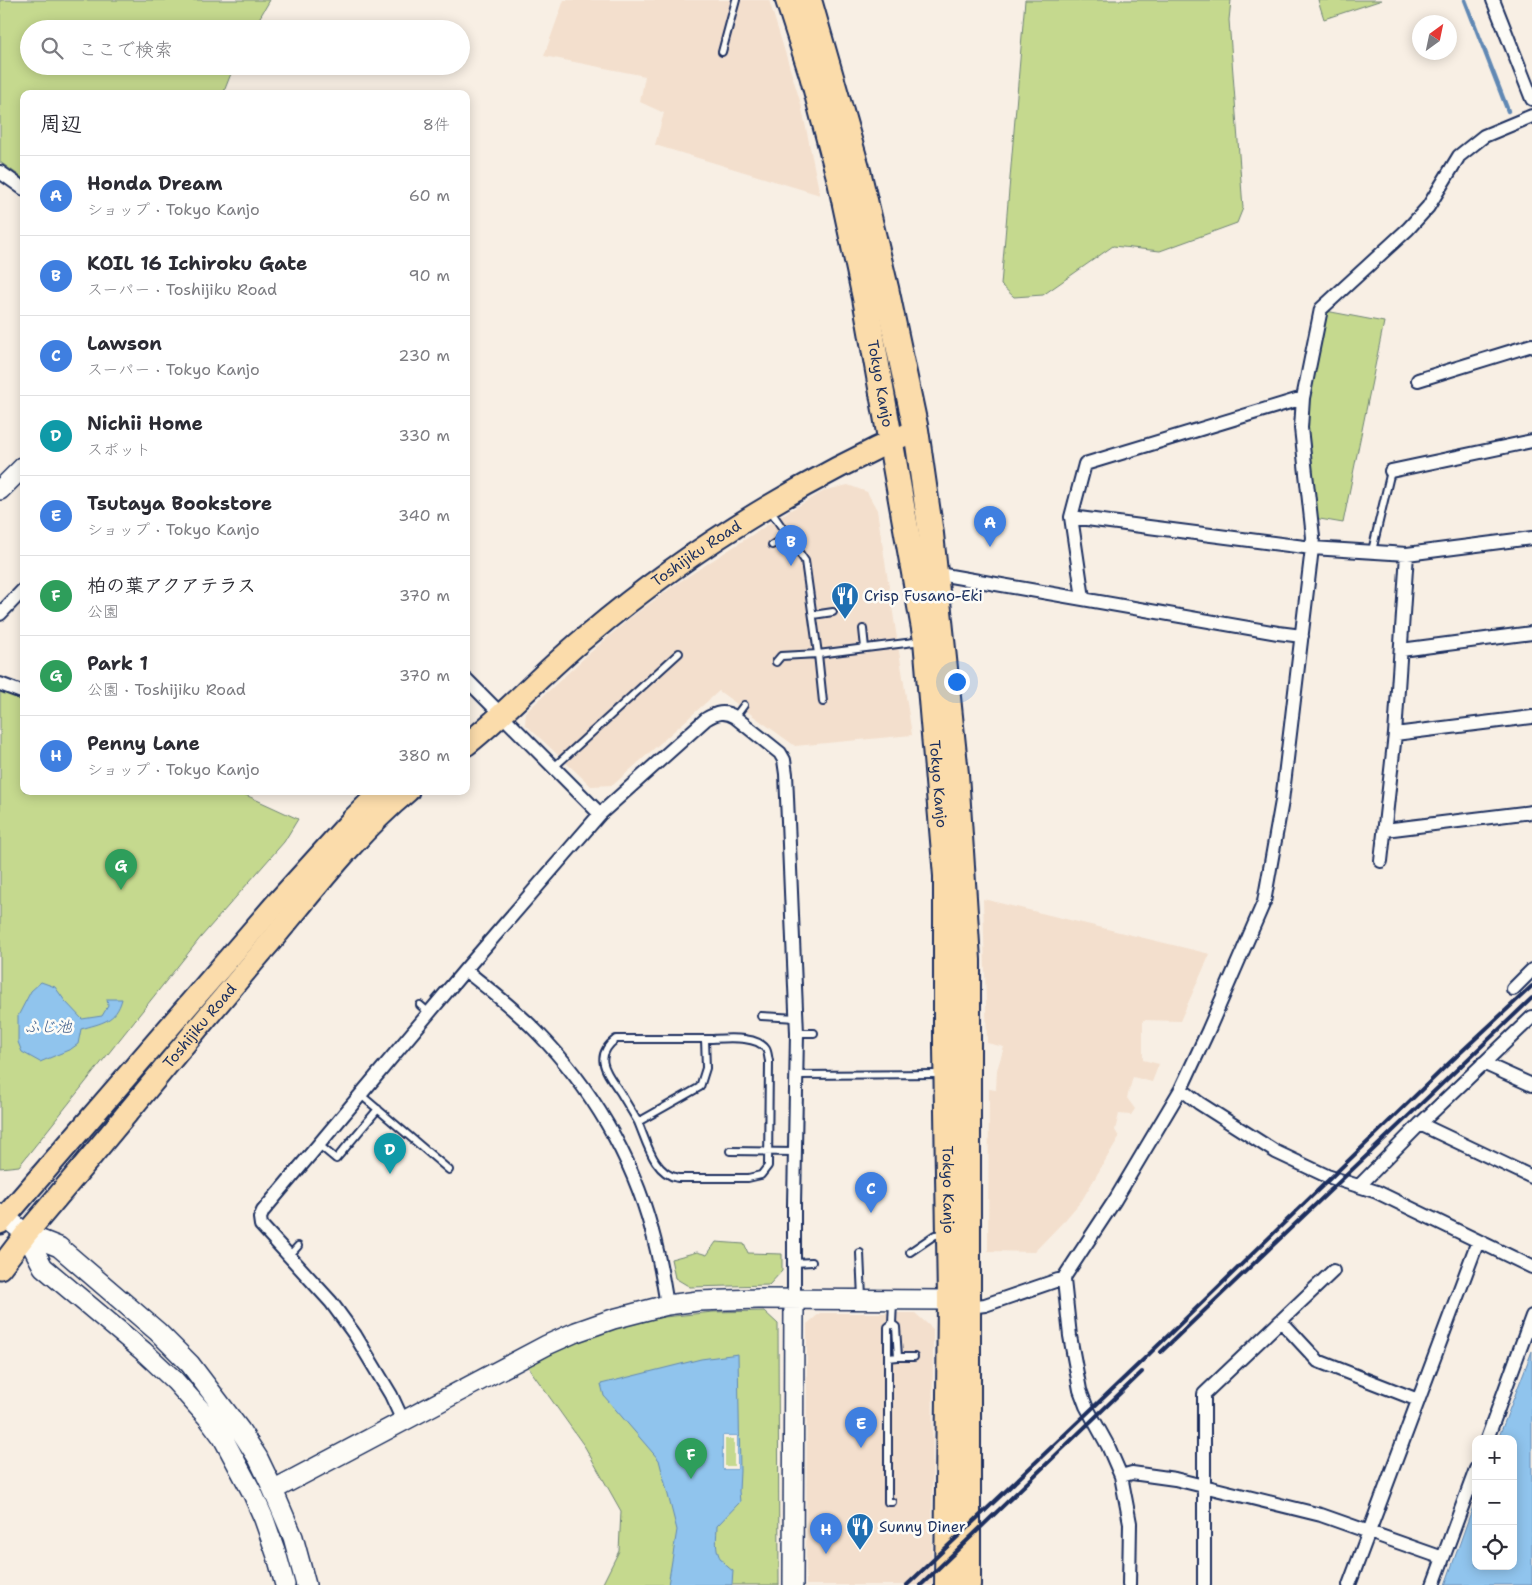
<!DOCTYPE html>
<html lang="ja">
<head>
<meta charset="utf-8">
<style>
	:root { --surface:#fff; --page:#f2f2f3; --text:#2b2b33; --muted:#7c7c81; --line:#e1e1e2; --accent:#1f6fb2 }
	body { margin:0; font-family:"Shantell Sans","Klee One",sans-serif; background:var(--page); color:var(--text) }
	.controls { position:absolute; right:15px; bottom:15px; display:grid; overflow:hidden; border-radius:10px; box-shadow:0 2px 12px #0003 }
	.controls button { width:45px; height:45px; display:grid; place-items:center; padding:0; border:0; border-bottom:1px solid var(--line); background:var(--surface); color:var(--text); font:25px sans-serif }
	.compass { position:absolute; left:1412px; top:15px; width:45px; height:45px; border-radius:50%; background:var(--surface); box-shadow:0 2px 12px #0003; rotate:33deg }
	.you { position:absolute; left:956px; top:681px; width:18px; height:18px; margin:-12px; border:4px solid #fff; border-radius:50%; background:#1a73e8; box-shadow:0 0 0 8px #1a73e833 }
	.badge { display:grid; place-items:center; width:32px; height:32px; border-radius:50%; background:var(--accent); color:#fff; font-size:16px; font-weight:700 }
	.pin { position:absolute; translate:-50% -41px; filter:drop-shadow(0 1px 2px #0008) }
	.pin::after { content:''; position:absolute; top:26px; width:18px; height:15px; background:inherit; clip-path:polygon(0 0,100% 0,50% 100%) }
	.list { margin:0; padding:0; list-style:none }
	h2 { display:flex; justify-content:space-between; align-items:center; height:65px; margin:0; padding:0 20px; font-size:21px }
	h2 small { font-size:16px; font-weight:400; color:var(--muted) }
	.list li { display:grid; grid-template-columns:32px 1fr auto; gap:15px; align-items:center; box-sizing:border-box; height:80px; padding:0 20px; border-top:1px solid var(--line) }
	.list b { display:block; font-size:19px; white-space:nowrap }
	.list p { margin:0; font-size:16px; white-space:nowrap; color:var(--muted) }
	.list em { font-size:16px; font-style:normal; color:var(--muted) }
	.icon { flex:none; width:28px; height:28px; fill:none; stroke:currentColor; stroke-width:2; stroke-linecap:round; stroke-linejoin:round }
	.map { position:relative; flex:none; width:1532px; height:1585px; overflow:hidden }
	.search { position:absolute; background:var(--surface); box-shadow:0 2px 12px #0003; left:20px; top:20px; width:450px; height:55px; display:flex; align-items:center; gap:12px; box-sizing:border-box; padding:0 18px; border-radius:28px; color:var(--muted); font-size:19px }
	.panel { position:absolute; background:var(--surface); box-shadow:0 2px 12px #0003; left:20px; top:90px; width:450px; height:705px; border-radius:10px }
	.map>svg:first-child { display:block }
</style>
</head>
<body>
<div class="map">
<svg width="1532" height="1585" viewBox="0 0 1532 1585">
	<rect width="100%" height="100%" fill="#f8efe4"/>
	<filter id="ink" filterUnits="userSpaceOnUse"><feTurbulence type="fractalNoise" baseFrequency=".02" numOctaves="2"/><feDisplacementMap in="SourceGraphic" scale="10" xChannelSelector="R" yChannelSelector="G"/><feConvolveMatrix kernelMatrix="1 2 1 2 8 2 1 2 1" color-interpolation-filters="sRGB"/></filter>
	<g filter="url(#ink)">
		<path fill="#f3dfcd" d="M 564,0 L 769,0 L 801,104 L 820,195 L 655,145 L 664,113 L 640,102 L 645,76 L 544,56 Z
			M 848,485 L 867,492 L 877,510 L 912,735 L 795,746 L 719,691 L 613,785 L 591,786 L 525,724 L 526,712 L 584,658 L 630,618 L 679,582 L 789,511 L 826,490 Z
			M 983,899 L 1210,954 L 1180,1021 L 1143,1020 L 1143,1060 L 1159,1064 L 1152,1082 L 1133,1077 L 1127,1098 L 1135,1109 L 1131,1115 L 1119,1114 L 1115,1130 L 1119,1137 L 1082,1200 L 1065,1220 L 1034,1252 L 988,1251 L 989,1089 L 996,1090 L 997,1070 L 1004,1047 L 987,1043 Z
			M 820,1313 L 915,1313 L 933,1329 L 932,1585 L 806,1585 L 807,1324 Z"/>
		<path fill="#c5d98e" stroke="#708476" d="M 0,0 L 270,0 L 253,29 L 29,29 L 29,66 L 234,66 L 223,94 L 24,94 L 24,179 L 0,162 Z
			M 1025,0 L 1231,0 L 1229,20 L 1243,208 L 1237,223 L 1160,251 L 1113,246 L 1043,295 L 1014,297 L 1001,285 Z
			M 1318,0 L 1382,0 L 1324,19 Z
			M 1326,311 L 1384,322 L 1343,523 L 1314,518 L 1305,431 L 1308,398 Z
			M 0,690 L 24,700 L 24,791 L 237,791 L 298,819 L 284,842 L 201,937 L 19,1166 L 0,1168 Z
			M 716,1242 L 744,1244 L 748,1253 L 782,1254 L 782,1271 L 769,1285 L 690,1287 L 675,1278 L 671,1259 L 697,1252 L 707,1255 Z
			M 764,1311 L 778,1324 L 779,1585 L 602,1585 L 619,1551 L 621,1511 L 585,1447 L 526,1364 L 598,1333 L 655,1318 L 713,1312 Z"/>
		<path fill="#90c4ed" stroke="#6188b4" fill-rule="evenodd" d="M 41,982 L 55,987 L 65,1001 L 82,1019 L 102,1016 L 108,1006 L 107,999 L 122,999 C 116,1022 101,1023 81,1029 L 78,1044 L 71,1049 L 40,1062 L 22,1052 L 18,1042 L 18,1016 L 31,991 Z
			M 1532,1351 L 1532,1585 L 1445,1585 L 1476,1498 L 1476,1566 L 1513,1566 L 1513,1439 L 1498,1439 Z
			M 738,1354 L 740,1471 L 739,1491 L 740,1502 L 717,1526 C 716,1548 714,1557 733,1571 L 732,1585 L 668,1585 L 677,1530 L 659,1460 L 604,1396 L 601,1384 L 701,1359 ZM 723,1436 L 737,1436 L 737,1469 L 723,1469 Z"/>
		<path fill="#f8efe4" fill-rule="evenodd" d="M 723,1436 L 737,1436 L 737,1469 L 723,1469 ZM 725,1439 L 734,1439 L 734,1466 L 725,1466 Z"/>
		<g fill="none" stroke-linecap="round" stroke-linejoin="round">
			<path stroke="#6188b4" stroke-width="4.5" d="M 1465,0 L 1508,111"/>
			<defs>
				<path id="lane" d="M 722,52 L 736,0
					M 770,510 L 805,561 L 818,654 L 781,656 L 776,662
					M 772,545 L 787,536
					M 1372,551 L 1391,471
					M 813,615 L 833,612
					M 863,629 L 865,648
					M 823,702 L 818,654 L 922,641
					M 735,717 L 744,705
					M 554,767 L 679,653
					M 420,1005 L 429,1013
					M 761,1016 L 797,1018
					M 797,1033 L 814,1033
					M 705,1039 C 722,1039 756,1034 766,1049 C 768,1052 768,1058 769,1061 L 768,1166 L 761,1175 L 748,1178 L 678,1178 C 654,1174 647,1143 638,1122 L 700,1087 L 706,1068 Z
					M 798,1075 L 941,1074
					M 361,1095 L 449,1170
					M 638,1122 C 632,1112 626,1102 620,1092 C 607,1073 592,1057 616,1039 L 705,1039
					M 318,1144 L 336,1159 L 378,1109
					M 730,1151 L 795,1152
					M 910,1252 L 935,1235 L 945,1234
					M 860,1253 L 862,1298
					M 290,1255 L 298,1246
					M 794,1263 L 812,1262
					M 893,1301 L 892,1324 L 896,1327 L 898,1357 L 914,1357
					M 888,1358 L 888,1327 L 892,1324
					M 892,1502 L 888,1502 L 888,1358 L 898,1357"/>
				<path id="street" d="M 1493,0 L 1532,99
					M 0,172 L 24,189
					M 1418,380 L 1532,345
					M 1391,471 L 1532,441
					M 1071,517 L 1312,548 L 1407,554 L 1532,538
					M 933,573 L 1278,633 L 1302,636
					M 1083,598 L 1071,517 L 1085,464 L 1303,398
					M 0,614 L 24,589
					M 1401,650 L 1532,633
					M 466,679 L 600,814
					M 0,684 L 24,693
					M 1395,734 L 1532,717
					M 1385,830 L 1532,812
					M 1381,861 L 1395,734 L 1407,554
					M 465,970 C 490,990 515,1009 537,1032 C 591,1087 632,1156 652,1231 C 659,1255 663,1280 667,1305
					M 1513,989 L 1532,970
					M 1483,1063 L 1532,1085
					M 1181,1089 L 1199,1103 L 1276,1152 L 1327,1176 L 1377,1192 L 1532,1267
					M 1420,1124 L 1532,1177
					M 1359,1186 L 1420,1124 L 1532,1017
					M 969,1307 L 985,1305 L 1058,1280 L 1064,1280
					M 1281,1321 L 1318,1361 L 1418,1400
					M 403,1421 L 391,1395 L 355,1335 L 331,1302 L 261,1225 L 260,1218 L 263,1211 L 465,970 L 600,814 L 706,719 C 716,713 724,710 735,717 L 780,753 L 784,760 L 786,774 L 797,1033 L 794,1205 L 794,1299
					M 1487,1439 L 1532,1316
					M 1121,1476 L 1132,1473 L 1175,1479 L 1321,1515 L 1443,1558
					M 1129,1585 L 1130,1523 L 1121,1476 L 1108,1446 L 1086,1406 L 1080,1390 L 1070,1336 L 1064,1280 L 1065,1276 L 1115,1200 L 1181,1089 L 1208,1031 L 1264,902 L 1282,801 L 1312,548 L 1313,537 L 1301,428 L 1303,398 L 1321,309 L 1408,229 L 1428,207 L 1459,156 L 1484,136 L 1532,116
					M 1204,1585 L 1204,1394 L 1333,1271
					M 1349,1585 L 1478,1241
					M 1433,1585 L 1476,1469"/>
				<path id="secondary" d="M 0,490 L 24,466
					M 0,1213 L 26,1234 L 59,1247 L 158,1332 L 190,1364 L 240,1430 L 258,1458 L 270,1483 L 293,1537 L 306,1585
					M 26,1234 L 43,1267 L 143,1351 L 175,1381 L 208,1418 L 223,1438 L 253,1494 L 264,1519 L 277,1556 L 285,1585
					M 273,1490 L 547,1345 L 576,1332 L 613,1319 L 667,1305 L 698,1301 L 758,1299 L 950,1300
					M 793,1585 L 794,1299"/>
				<g id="primary">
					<path id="s1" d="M 466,745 C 509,711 545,670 587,636 C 686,552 797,483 916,430"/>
					<path d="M 0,1223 L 274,906 L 350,822 L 381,791"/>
					<path id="s2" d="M 0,1268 L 26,1234 C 107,1139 185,1042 266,947 C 311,894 354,836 408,791"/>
				</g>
				<g id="highway">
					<path id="s3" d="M 788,0 L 812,75 L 840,181 L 865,298 L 926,640 L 946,876 L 946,1048 L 950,1300 L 947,1585"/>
					<path d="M 809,0 L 858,171 L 886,288 L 916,430 L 931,534 L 956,774 L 968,960 L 968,1585"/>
				</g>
			</defs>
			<use href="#lane" stroke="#1b2f5e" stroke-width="10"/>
			<use href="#street" stroke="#1b2f5e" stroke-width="16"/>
			<use href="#secondary" stroke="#1b2f5e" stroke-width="22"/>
			<use href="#primary" stroke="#1b2f5e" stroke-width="25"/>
			<use href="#highway" stroke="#1b2f5e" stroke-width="28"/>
			<use href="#lane" stroke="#fdfcf7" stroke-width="6"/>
			<use href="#street" stroke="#fdfcf7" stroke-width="12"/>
			<use href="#secondary" stroke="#fdfcf7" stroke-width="19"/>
			<use href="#primary" stroke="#fbdcab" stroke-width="21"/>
			<use href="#highway" stroke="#fbdcab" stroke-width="24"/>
			<path stroke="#1b2f5e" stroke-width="4" d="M 1161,1352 L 1532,998
				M 907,1585 L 1144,1359 L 1446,1066 L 1532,986
				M 921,1585 L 1142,1372"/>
		</g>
	</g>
	<defs>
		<symbol id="restaurant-pin" viewBox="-11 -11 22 30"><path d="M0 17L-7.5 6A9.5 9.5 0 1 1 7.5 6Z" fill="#1f6fb2" stroke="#fdfcf7"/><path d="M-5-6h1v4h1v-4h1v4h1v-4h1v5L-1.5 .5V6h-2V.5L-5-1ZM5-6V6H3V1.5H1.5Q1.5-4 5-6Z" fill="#fff"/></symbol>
	</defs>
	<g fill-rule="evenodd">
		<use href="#restaurant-pin" x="829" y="580" width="32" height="43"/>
		<use href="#restaurant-pin" x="844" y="1511" width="32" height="43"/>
	</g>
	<g text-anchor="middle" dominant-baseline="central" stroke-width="5" stroke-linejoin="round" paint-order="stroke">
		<g font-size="15" fill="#1b2f5e" stroke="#fdfcf7">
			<text stroke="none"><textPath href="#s3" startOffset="395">Tokyo Kanjo</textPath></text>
			<text stroke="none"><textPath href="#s1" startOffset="300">Toshijiku Road</textPath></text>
			<text stroke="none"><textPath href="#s3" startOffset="800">Tokyo Kanjo</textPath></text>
			<text stroke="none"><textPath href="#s2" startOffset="314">Toshijiku Road</textPath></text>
			<text stroke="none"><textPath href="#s3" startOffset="1206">Tokyo Kanjo</textPath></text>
		</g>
		<g font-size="15" fill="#1b2f5e" stroke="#fdfcf7" text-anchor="start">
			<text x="864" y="596">Crisp Fusano-Eki</text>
			<text x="879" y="1527">Sunny Diner</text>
		</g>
		<g font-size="16" font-style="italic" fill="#3e5c89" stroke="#fdfcf7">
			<text x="48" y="1026">ふじ池</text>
		</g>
	</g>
</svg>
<div class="controls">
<button>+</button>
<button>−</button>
<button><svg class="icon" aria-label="locate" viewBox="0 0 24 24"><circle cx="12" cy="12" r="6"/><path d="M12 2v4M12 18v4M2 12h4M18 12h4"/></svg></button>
</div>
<svg class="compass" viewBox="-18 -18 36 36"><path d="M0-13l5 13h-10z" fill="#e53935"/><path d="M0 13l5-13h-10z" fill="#7c7c81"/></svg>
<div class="you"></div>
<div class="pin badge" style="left:990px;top:547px;background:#3f7fe0">A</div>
<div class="pin badge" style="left:791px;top:566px;background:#3f7fe0">B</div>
<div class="pin badge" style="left:871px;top:1213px;background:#3f7fe0">C</div>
<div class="pin badge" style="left:390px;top:1174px;background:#0f9aa8">D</div>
<div class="pin badge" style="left:861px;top:1448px;background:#3f7fe0">E</div>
<div class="pin badge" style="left:691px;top:1479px;background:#2e9e5b">F</div>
<div class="pin badge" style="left:121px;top:890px;background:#2e9e5b">G</div>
<div class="pin badge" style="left:826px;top:1554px;background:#3f7fe0">H</div>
<div class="search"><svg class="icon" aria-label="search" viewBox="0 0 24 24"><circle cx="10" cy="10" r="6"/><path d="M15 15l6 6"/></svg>ここで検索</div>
<section class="panel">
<h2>周辺<small>8件</small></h2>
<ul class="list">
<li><span class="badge" style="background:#3f7fe0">A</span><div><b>Honda Dream</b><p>ショップ · Tokyo Kanjo</p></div><em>60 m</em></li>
<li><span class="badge" style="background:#3f7fe0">B</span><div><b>KOIL 16 Ichiroku Gate</b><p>スーパー · Toshijiku Road</p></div><em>90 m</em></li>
<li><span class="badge" style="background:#3f7fe0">C</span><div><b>Lawson</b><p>スーパー · Tokyo Kanjo</p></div><em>230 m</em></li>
<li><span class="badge" style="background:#0f9aa8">D</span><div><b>Nichii Home</b><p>スポット</p></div><em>330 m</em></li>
<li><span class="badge" style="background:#3f7fe0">E</span><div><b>Tsutaya Bookstore</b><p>ショップ · Tokyo Kanjo</p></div><em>340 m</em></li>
<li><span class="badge" style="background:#2e9e5b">F</span><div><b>柏の葉アクアテラス</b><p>公園</p></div><em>370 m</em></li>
<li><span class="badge" style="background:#2e9e5b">G</span><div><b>Park 1</b><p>公園 · Toshijiku Road</p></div><em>370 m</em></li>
<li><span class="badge" style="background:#3f7fe0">H</span><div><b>Penny Lane</b><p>ショップ · Tokyo Kanjo</p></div><em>380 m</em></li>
</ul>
</section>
</div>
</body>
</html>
